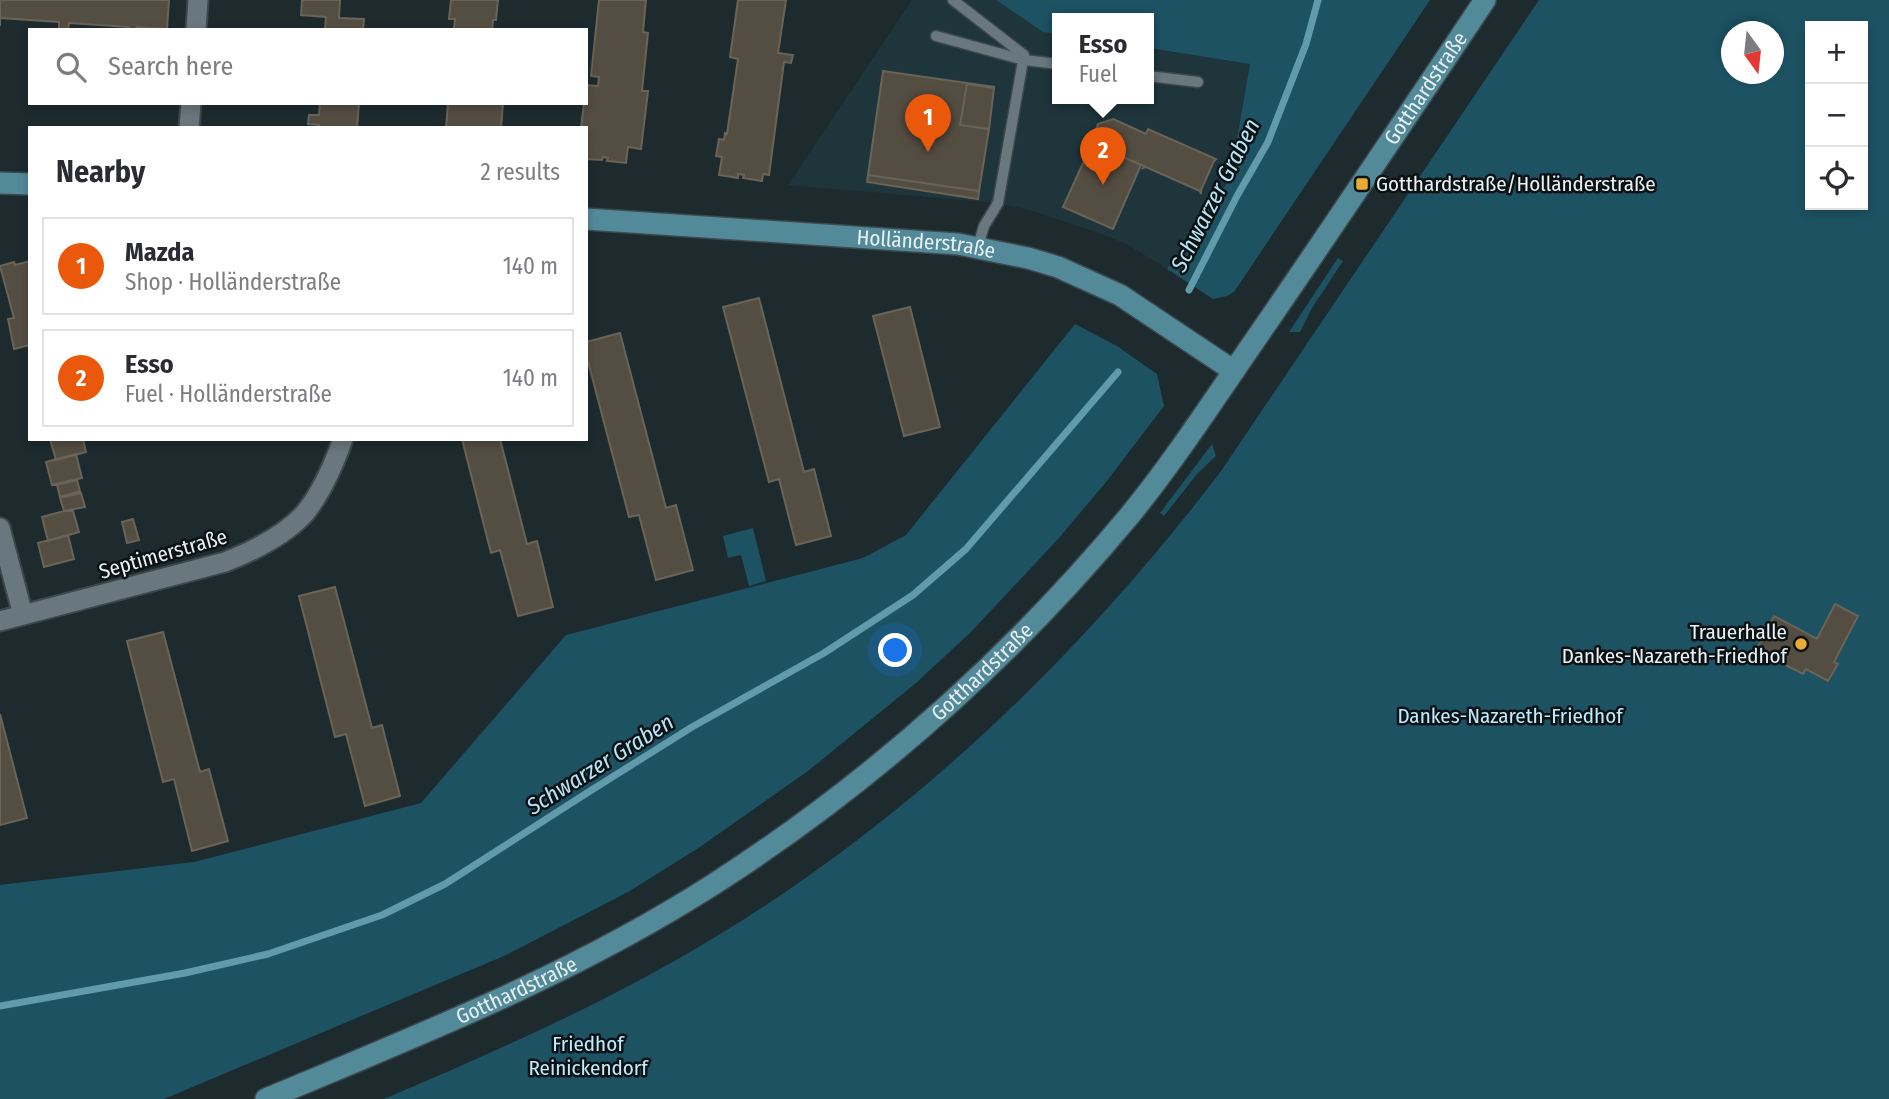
<!DOCTYPE html>
<html lang="en">
<head>
<meta charset="utf-8">
<style>
	:root { --surface:#fff; --page:#f7f7f7; --text:#2b2b33; --muted:#7c7c81; --line:#e1e1e2; --accent:#ea580c }
	body { margin:0; font-family:"Fira Sans Condensed",sans-serif; background:var(--page); color:var(--text) }
	.controls { position:absolute; right:21px; top:21px; display:grid; overflow:hidden; border-radius:0px; box-shadow:0 4px 10px #0003 }
	.controls button { width:63px; height:63px; display:grid; place-items:center; padding:0; border:0; border-bottom:2px solid var(--line); background:var(--surface); color:var(--text); font:35px sans-serif }
	.compass { position:absolute; left:1721px; top:21px; width:63px; height:63px; border-radius:50%; background:var(--surface); box-shadow:0 4px 10px #0003; rotate:165deg }
	.you { position:absolute; left:896px; top:651px; width:24px; height:24px; margin:-18px; border:5px solid #fff; border-radius:50%; background:#1a73e8; box-shadow:0 0 0 10px #1a73e833 }
	.badge { display:grid; place-items:center; width:46px; height:46px; border-radius:50%; background:var(--accent); color:#fff; font-size:23px; font-weight:700 }
	.pin { position:absolute; translate:-50% -58px; filter:drop-shadow(0 2px 4px #0008) }
	.pin::after { content:''; position:absolute; top:37px; width:24px; height:21px; background:inherit; clip-path:polygon(0 0,100% 0,50% 100%) }
	.popup { position:absolute; left:1052px; top:13px; width:102px; height:91px; box-sizing:border-box; display:grid; place-content:center; border-radius:0px; background:var(--surface); filter:drop-shadow(0 2px 5px #0005); font-size:23px; white-space:nowrap; color:var(--muted) }
	.popup b { font-size:26px; color:var(--text) }
	.popup::after { content:''; position:absolute; left:50%; top:100%; margin-left:-14px; border:14px solid transparent; border-top-color:var(--surface) }
	.list { margin:0; padding:0; list-style:none }
	h2 { display:flex; justify-content:space-between; align-items:center; height:91px; margin:0; padding:0 28px; font-size:30px }
	h2 small { font-size:23px; font-weight:400; color:var(--muted) }
	.list li { display:grid; grid-template-columns:46px 1fr auto; gap:21px; align-items:center; box-sizing:border-box; height:98px; margin:0 14px 14px; padding:0 14px; border:2px solid var(--line); border-radius:0px }
	.list b { display:block; font-size:26px; white-space:nowrap }
	.list p { margin:0; font-size:23px; white-space:nowrap; color:var(--muted) }
	.list em { font-size:23px; font-style:normal; color:var(--muted) }
	.icon { flex:none; width:38px; height:38px; fill:none; stroke:currentColor; stroke-width:2; stroke-linecap:round; stroke-linejoin:round }
	.map { position:relative; flex:none; width:1889px; height:1099px; overflow:hidden }
	.search { position:absolute; background:var(--surface); box-shadow:0 4px 10px #0003; left:28px; top:28px; width:560px; height:77px; display:flex; align-items:center; gap:18px; box-sizing:border-box; padding:0 24px; border-radius:0px; color:var(--muted); font-size:26px }
	.panel { position:absolute; background:var(--surface); box-shadow:0 4px 10px #0003; left:28px; top:126px; width:560px; height:315px; border-radius:0px }
	.map>svg:first-child { display:block }
</style>
</head>
<body>
<div class="map">
<svg width="1889" height="1099" viewBox="0 0 1889 1099">
	<rect width="100%" height="100%" fill="#1d2b2f"/>
	<path fill="#1f353c" d="M 912,0 L 996,0 L 1043,32 L 1057,34 L 1058,99 L 1148,99 L 1149,48 L 1250,64 L 1230,179 L 1167,269 L 1128,245 L 1102,234 L 1033,211 L 998,203 L 788,185 Z"/>
	<path fill="#1d5263" fill-rule="evenodd" d="M 996,0 L 1430,0 L 1234,292 L 1227,296 L 1213,299 L 1167,269 L 1230,179 L 1250,64 L 1149,48 L 1148,19 L 1058,19 L 1057,34 L 1043,32 Z
		M 1539,0 L 1889,0 L 1889,1099 L 384,1099 C 485,1056 583,1013 678,959 C 891,838 1074,665 1221,471 ZM 1810,26 L 1863,26 L 1863,205 L 1810,205 ZM 1731,32 L 1773,32 L 1773,74 L 1731,74 Z
		M 1338,258 L 1343,261 L 1312,308 L 1300,332 L 1289,332 Z
		M 1075,324 L 1117,346 L 1157,374 L 1164,406 L 1106,482 L 1059,538 L 971,632 L 916,683 L 808,771 L 697,849 L 628,892 L 504,956 L 164,1099 L 0,1099 L 0,885 L 194,862 L 421,803 L 566,635 L 863,558 L 906,535 Z
		M 1212,444 L 1216,456 L 1197,474 L 1164,516 L 1160,513 Z
		M 753,528 L 766,581 L 749,586 L 741,555 L 728,558 L 723,536 Z"/>
	<g fill="none" stroke-linecap="round" stroke-linejoin="round">
		<path stroke="#609aab" stroke-width="7" d="M 1189,290 L 1237,196 L 1268,142 L 1306,44 L 1318,0
			M 0,1006 L 185,973 L 268,954 L 382,915 L 445,884 L 590,791 L 692,727 L 824,653 L 913,595 L 966,549 L 1118,372"/>
	</g>
	<path fill="#544d42" stroke="#6a6357" stroke-width="2" d="M 0,0 L 169,0 L 167,29 L 137,27 L 137,30 L 127,30 L 128,27 L 69,23 L 68,30 L 59,30 L 59,22 L 0,18 L 0,26 Z
		M 302,0 L 340,0 L 339,18 L 364,19 L 363,30 L 325,30 L 326,17 L 301,15 Z
		M 451,0 L 498,0 L 496,20 L 493,20 L 492,30 L 454,29 L 455,19 L 449,19 Z
		M 599,0 L 646,0 L 643,32 L 648,33 L 642,91 L 648,91 L 641,149 L 628,147 L 626,163 L 607,161 L 608,158 L 603,157 L 602,160 L 586,159 L 586,128 L 581,128 L 584,103 L 586,103 L 586,85 L 598,86 L 599,77 L 591,76 Z
		M 738,0 L 786,0 L 778,53 L 793,55 L 791,63 L 784,62 L 769,175 L 763,174 L 762,181 L 743,178 L 744,175 L 738,174 L 738,178 L 719,175 L 722,157 L 716,156 L 719,139 L 724,140 L 725,133 L 727,134 L 738,59 L 730,57 Z
		M 883,71 L 995,87 L 967,84 L 960,125 L 989,129 L 979,191 L 868,175 Z
		M 967,84 L 994,88 L 989,129 L 960,125 Z
		M 320,103 L 359,103 L 357,128 L 319,128 L 319,125 L 308,124 L 309,115 L 319,115 Z
		M 448,103 L 503,103 L 501,128 L 446,128 Z
		M 1113,119 L 1146,134 L 1148,129 L 1216,159 L 1214,161 L 1201,190 L 1201,194 L 1200,191 L 1146,167 L 1143,168 L 1144,166 L 1092,143 L 1089,144 L 1091,143 L 1098,124 Z
		M 1092,143 L 1141,165 L 1113,229 L 1063,207 Z
		M 868,175 L 979,191 L 978,199 L 867,182 Z
		M 30,261 L 30,345 L 14,349 L 8,319 L 14,318 L 0,266 L 14,262 L 15,265 Z
		M 759,298 L 804,472 L 814,469 L 831,536 L 796,545 L 779,479 L 769,482 L 723,307 Z
		M 910,307 L 940,427 L 904,436 L 873,316 Z
		M 620,333 L 666,508 L 676,505 L 693,570 L 656,580 L 639,515 L 629,517 L 586,354 L 586,342 Z
		M 50,439 L 83,439 L 86,452 L 56,460 Z
		M 462,439 L 500,439 L 527,544 L 537,541 L 553,607 L 518,616 L 500,550 L 491,553 Z
		M 76,454 L 82,478 L 52,485 L 46,462 Z
		M 77,480 L 80,491 L 60,497 L 57,485 Z
		M 81,493 L 85,507 L 64,511 L 60,498 Z
		M 64,511 L 73,511 L 79,532 L 48,541 L 42,517 Z
		M 133,519 L 139,540 L 127,543 L 122,522 Z
		M 68,535 L 74,559 L 44,567 L 38,543 Z
		M 335,587 L 372,728 L 382,725 L 400,796 L 365,806 L 346,734 L 335,737 L 299,596 Z
		M 1835,604 L 1858,616 L 1834,662 L 1838,664 L 1828,681 L 1806,669 L 1803,674 L 1756,650 L 1774,616 L 1817,639 Z
		M 163,632 L 200,772 L 209,769 L 228,841 L 192,851 L 174,779 L 163,782 L 127,641 Z
		M 0,714 L 27,818 L 0,825 Z"/>
	<g fill="none" stroke-linecap="round" stroke-linejoin="round">
		<defs>
			<path id="lane" d="M 953,0 L 1024,55 L 998,203 L 984,226 L 978,246
				M 936,36 L 1024,60 L 1058,64
				M 1148,76 L 1198,82"/>
			<path id="street" d="M 196,30 L 198,0
				M 189,128 L 191,103
				M 0,528 L 23,615
				M 0,621 L 225,562 C 253,551 285,535 305,513 C 322,492 334,464 343,439"/>
			<g id="secondary">
				<path d="M 0,183 L 30,184"/>
				<path id="s1" d="M 586,219 L 958,244 L 1028,258 L 1058,267 L 1120,295 L 1234,371"/>
				<path id="s2" d="M 266,1099 C 419,1035 574,974 714,884 C 871,783 1011,658 1130,515 C 1174,461 1213,401 1253,343 C 1331,230 1408,115 1485,0"/>
			</g>
		</defs>
		<use href="#lane" stroke="#3d484c" stroke-width="13"/>
		<use href="#street" stroke="#3d484c" stroke-width="23"/>
		<use href="#secondary" stroke="#3d484c" stroke-width="24"/>
		<use href="#lane" stroke="#69787e" stroke-width="10"/>
		<use href="#street" stroke="#69787e" stroke-width="19"/>
		<use href="#secondary" stroke="#538a9a" stroke-width="21"/>
	</g>
	<g fill="#e7ac36" stroke="#0c1214" stroke-width="2.5">
		<rect x="1355" y="177" width="14" height="14" rx="3.5"/>
		<circle cx="1801" cy="644" r="7"/>
	</g>
	<g text-anchor="middle" dominant-baseline="central" stroke-width="5" stroke-linejoin="round" paint-order="stroke">
		<g font-size="21" fill="#e8f1f4" stroke="#0c1214">
			<text stroke="none"><textPath href="#s2" startOffset="1575">Gotthardstraße</textPath></text>
			<text stroke="none"><textPath href="#s1" startOffset="341">Holländerstraße</textPath></text>
			<text transform="translate(163 554) rotate(-16)">Septimerstraße</text>
			<text stroke="none"><textPath href="#s2" startOffset="840">Gotthardstraße</textPath></text>
			<text stroke="none"><textPath href="#s2" startOffset="273">Gotthardstraße</textPath></text>
		</g>
		<g font-size="21" fill="#e8f1f4" stroke="#0c1214" text-anchor="start">
			<text x="1376" y="184">Gotthardstraße/Holländerstraße</text>
			<text x="1787" y="632" text-anchor="end">Trauerhalle<tspan x="1787" dy="24">Dankes-Nazareth-Friedhof</tspan></text>
		</g>
		<g font-size="21" fill="#bdecfd" stroke="#0c1214">
			<text x="1510" y="716">Dankes-Nazareth-Friedhof</text>
			<text x="588" y="1044">Friedhof<tspan x="588" dy="24">Reinickendorf</tspan></text>
		</g>
		<g font-size="23" font-style="italic" fill="#b6e5f6" stroke="#0c1214">
			<text transform="translate(1215 195) rotate(-63)">Schwarzer Graben</text>
			<text transform="translate(600 764) rotate(-32)">Schwarzer Graben</text>
		</g>
	</g>
</svg>
<div class="controls">
<button>+</button>
<button>−</button>
<button><svg class="icon" aria-label="locate" viewBox="0 0 24 24"><circle cx="12" cy="12" r="6"/><path d="M12 2v4M12 18v4M2 12h4M18 12h4"/></svg></button>
</div>
<svg class="compass" viewBox="-18 -18 36 36"><path d="M0-13l5 13h-10z" fill="#e53935"/><path d="M0 13l5-13h-10z" fill="#7c7c81"/></svg>
<div class="you"></div>
<div class="pin badge" style="left:928px;top:152px">1</div>
<div class="pin badge" style="left:1103px;top:185px">2</div>
<div class="popup"><b>Esso</b>Fuel</div>
<div class="search"><svg class="icon" aria-label="search" viewBox="0 0 24 24"><circle cx="10" cy="10" r="6"/><path d="M15 15l6 6"/></svg>Search here</div>
<section class="panel">
<h2>Nearby<small>2 results</small></h2>
<ul class="list">
<li><span class="badge">1</span><div><b>Mazda</b><p>Shop · Holländerstraße</p></div><em>140 m</em></li>
<li><span class="badge">2</span><div><b>Esso</b><p>Fuel · Holländerstraße</p></div><em>140 m</em></li>
</ul>
</section>
</div>
</body>
</html>
